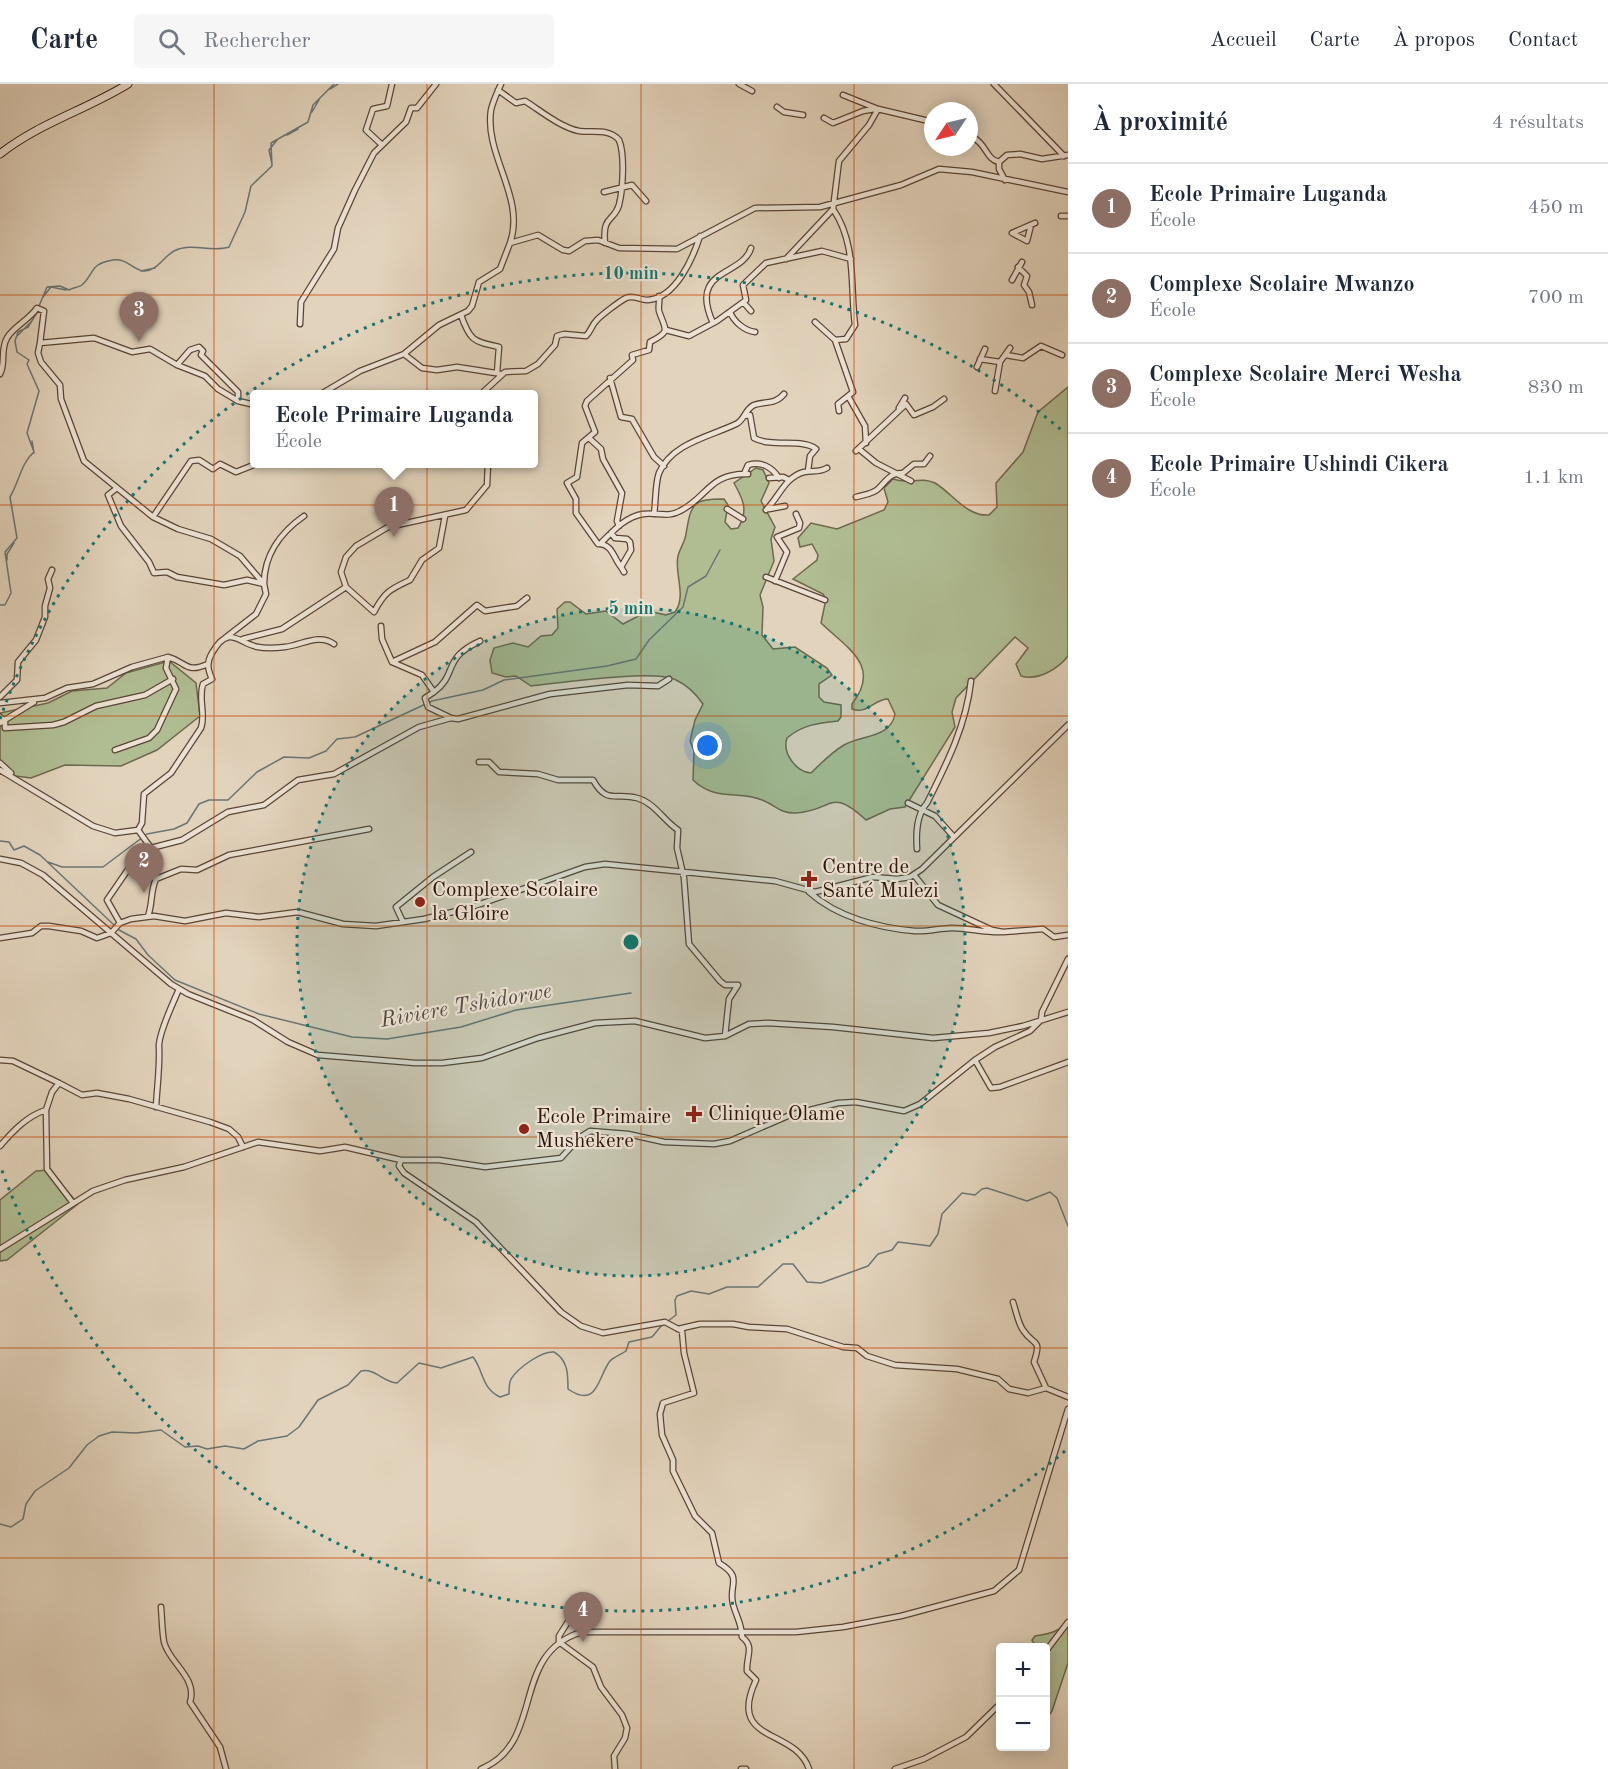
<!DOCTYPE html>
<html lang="fr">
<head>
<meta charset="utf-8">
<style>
	:root { --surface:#fff; --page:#f6f6f7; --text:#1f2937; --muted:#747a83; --line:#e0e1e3; --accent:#8f2418 }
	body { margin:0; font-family:"Old Standard TT",serif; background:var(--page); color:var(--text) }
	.controls { position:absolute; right:18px; bottom:18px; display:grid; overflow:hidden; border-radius:6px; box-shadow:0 3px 15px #0003 }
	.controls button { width:54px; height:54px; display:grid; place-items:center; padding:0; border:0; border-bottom:2px solid var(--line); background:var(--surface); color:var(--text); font:30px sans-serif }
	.compass { position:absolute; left:924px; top:18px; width:54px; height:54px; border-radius:50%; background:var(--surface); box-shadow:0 3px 15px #0003; rotate:235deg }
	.you { position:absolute; left:708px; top:662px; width:21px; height:21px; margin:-15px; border:4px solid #fff; border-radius:50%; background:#1a73e8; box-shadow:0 0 0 9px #1a73e833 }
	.badge { display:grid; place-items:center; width:39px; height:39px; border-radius:50%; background:var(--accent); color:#fff; font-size:20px; font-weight:700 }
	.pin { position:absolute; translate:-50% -50px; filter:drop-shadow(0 2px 3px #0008) }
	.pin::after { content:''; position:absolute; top:32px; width:21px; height:18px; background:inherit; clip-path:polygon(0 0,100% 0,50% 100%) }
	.popup { position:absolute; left:250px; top:306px; width:288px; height:78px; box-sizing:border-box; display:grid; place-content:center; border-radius:6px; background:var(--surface); filter:drop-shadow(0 2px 4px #0005); font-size:20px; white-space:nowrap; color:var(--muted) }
	.popup b { font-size:22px; color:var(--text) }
	.popup::after { content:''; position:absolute; left:50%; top:100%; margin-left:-12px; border:12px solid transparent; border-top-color:var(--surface) }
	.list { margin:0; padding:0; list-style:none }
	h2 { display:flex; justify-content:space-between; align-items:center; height:78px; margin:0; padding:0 24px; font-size:26px }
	h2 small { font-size:20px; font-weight:400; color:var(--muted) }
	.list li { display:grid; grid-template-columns:39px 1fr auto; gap:18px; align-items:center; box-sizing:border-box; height:90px; padding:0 24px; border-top:2px solid var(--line) }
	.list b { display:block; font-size:22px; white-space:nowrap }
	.list p { margin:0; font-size:20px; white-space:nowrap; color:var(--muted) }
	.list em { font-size:20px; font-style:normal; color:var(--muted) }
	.icon { flex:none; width:33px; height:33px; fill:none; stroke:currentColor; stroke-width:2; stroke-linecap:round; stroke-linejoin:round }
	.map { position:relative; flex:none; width:1068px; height:1685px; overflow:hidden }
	header { display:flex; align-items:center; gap:36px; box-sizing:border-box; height:84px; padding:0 30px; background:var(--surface); border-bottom:2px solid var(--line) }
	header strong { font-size:28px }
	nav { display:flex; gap:33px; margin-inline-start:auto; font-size:21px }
	.search { width:420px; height:54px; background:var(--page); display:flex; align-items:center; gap:15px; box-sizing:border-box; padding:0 21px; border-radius:6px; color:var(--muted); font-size:22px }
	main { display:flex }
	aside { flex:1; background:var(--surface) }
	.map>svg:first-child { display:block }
</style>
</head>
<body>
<header>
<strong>Carte</strong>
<div class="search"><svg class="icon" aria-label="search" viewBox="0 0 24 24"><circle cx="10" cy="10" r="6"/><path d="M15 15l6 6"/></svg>Rechercher</div>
<nav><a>Accueil</a><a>Carte</a><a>À propos</a><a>Contact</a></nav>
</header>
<main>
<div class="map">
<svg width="1068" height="1685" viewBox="0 0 1068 1685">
	<rect width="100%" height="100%" fill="#e2d3bc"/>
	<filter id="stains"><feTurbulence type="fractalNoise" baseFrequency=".00333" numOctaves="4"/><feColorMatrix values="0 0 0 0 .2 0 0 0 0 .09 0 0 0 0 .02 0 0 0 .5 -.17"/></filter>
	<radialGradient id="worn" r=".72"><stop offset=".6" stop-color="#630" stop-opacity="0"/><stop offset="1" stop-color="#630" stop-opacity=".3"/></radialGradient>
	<path fill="#b0bd93" stroke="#6e684e" stroke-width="1.5" d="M 1068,303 L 1068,572 C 1058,585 1038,597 1021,592 L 1016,580 L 1028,564 L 1015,553 L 956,614 L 952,628 L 955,643 L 905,723 L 890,725 L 866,736 C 829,702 834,727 796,729 C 781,730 775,721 762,716 C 739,706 716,718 693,696 L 694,667 L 690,657 L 695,636 L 703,620 C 696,610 687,601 676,596 C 654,585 560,599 531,602 L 516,592 L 506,593 L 492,589 L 490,576 L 494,564 L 513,559 L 528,563 L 541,552 L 552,551 L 558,544 L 557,525 L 565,518 L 570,518 L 586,530 L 606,527 L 623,540 L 648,527 L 666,531 L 675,528 C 687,512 674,489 678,472 C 680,464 685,458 686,450 C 691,420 692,415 724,415 L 728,421 L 725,438 L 731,445 L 738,444 C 749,427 743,415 734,399 L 756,384 L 763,386 L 769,399 L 761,417 L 775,443 L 771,455 L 774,477 L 760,511 L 763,523 L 762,551 L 773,565 L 795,563 L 827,584 L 832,591 L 819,600 L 819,613 L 824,618 L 841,621 L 841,633 L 838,637 C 818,639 802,641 787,654 C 782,669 796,688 811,689 C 821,679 832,668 844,661 C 861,651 891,654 895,630 L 888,615 C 874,615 867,631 852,625 L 852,620 C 882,582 847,564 821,539 L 826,515 L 823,510 L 793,495 L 817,476 L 818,471 L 812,460 L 800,463 L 798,454 L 811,439 L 837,445 L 884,426 L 888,418 L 884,404 L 893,395 C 909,401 920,392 935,399 C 952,409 967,433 989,431 L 997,423 L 996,399 L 1023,368 L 1038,328 Z
		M 169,577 L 196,599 L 200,632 L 157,666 L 121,682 L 65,681 L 31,694 L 0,690 L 0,629 L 48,619 L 72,607 L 107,604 L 126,589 Z
		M 49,1086 L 78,1120 L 7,1176 L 0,1177 L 0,1116 L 36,1087 Z
		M 1068,1536 L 1068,1579 L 1052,1627 L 1046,1636 L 1046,1564 L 1036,1563 L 1032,1556 L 1035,1552 C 1048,1550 1061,1548 1068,1536 Z"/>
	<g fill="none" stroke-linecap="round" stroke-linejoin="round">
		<path stroke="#6b7572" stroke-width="1.5" d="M 330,5 L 338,0
			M 312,28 L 320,14
			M 287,51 L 298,45
			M 272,80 L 269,66 L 277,56
			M 141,187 L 155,184
			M 43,213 L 51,203 L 66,206
			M 39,222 L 47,203 L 60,202 L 69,206 C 72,204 79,203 82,201 C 95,189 89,180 113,176 C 127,174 132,185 143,187 C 157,188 164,172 174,167 C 192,158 211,169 229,163 L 245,128 L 251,102 L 272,82 L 271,59 L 308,38 L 313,21 L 334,0
			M 17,252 L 31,238
			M 32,357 L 34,369
			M 7,476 L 7,470 L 14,459
			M 0,521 L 5,521 L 11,509 L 5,468 L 17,454 L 10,413 C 19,398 21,379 34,368 L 27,349 L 39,307 L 27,280 L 29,276 L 17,268 L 15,257 L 18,248 L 28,243 L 38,227
			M 0,757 L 9,758 L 14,766 L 24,762 L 40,771 L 114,841
			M 48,778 L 62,783 L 103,783 L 147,750 L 174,745 L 187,739 L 199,720 L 209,716 L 228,716 L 257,688 L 284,673 L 309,674 L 326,667 L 337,655 L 355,653 L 432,617 L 483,606 L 504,596 L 607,582 L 636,575 L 649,556 L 683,523 L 688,503 L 706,492 L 720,466
			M 119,846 L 136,855 L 148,871 L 175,896 L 259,930 L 352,953 L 387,955 L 461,943 L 516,926 L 631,909
			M 668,1237 L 676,1231 L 675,1216 L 677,1212 L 691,1207 L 709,1210 L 727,1203 L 758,1203 L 783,1180 L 793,1180 L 807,1198 L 821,1199 L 868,1182 L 878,1170 L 892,1166 L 898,1158 L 930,1162 L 938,1150 L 942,1130 L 962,1109 L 975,1111 L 982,1105 L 987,1104 L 1027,1117 L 1050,1108 L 1057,1114 L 1068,1142
			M 0,1440 L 11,1443 L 23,1435 L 26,1420 L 35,1407 L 69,1384 L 87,1361 L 99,1352 L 112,1348 L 136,1349 L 161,1346 L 185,1363 L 198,1362 L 207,1365 L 225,1362 L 244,1365 L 258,1357 L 287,1352 L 299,1343 L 318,1316 L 348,1301 L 361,1287 C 375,1284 383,1298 397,1299 L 419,1279 L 441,1284 L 473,1273 C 484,1287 481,1304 500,1313 L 509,1310 C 509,1306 509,1299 511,1295 C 518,1284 541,1267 554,1268 C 568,1276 568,1290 568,1305 C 598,1326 598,1292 610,1277 C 614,1273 622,1270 626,1267 L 629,1258 L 652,1253 L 662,1241"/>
		<defs>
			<path id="street" d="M 501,0 C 497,9 493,17 491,26 C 484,71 526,114 510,159
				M 739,0 L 752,7
				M 994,0 L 1064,72
				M 498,6 L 516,19 L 525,17 C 541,27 560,43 579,47 C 593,49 609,44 619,56 C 625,70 623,105 619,121 C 614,138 602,131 605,159
				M 843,11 L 878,25 L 933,38
				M 777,23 L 784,28 L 803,31
				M 824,34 L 833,39 L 863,27 L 875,25
				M 969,51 C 988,60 985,75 999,78
				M 381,60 L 366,46 L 373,25 L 387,22 L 392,0
				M 1005,96 L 999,85 L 999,78 L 1007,71 L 1020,70 L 1042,75 L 1068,71
				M 604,108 L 632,101 L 646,117
				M 1061,132 L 1068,132
				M 1031,141 L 1027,157 L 1012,149 L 1035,139
				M 786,175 L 833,125 L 839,77 L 869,41 L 878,25
				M 1018,183 L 1027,192 L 1024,201 L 1029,208 L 1032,221
				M 1012,196 L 1022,178
				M 744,219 L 751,227
				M 730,228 C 734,238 745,247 755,248
				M 461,231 C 470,257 473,257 499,263 L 497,289
				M 815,238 L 835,256 L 846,255 L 855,241 C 850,202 857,160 833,125
				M 713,239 C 688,184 742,193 751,164
				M 300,240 L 301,218 L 334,165 L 338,144 L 355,106 L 374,69 L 406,38 L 411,24 L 417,24 L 436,0
				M 666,246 L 689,252 L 717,237 L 746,216 L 743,201 L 766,179 L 822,167 L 851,175
				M 835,256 L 853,308 L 838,320 L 839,327
				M 40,259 L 38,269 L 41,278 L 60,301 L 61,315 L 84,377 L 153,433 L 178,445 L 211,455 L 240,472 L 264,500 L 266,510 L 256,530 L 225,554
				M 404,270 L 422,284 L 437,286 L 457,283 L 502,290
				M 1006,271 L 1023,274 L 1041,262 L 1062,271
				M 980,275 L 1000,278 L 1010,264
				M 177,281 L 190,266 L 199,263 L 203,267 L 201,271 L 238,308 L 238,317
				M 977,283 L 985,265
				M 0,290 C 6,279 0,266 7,254 C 13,243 29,236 37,224 L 44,227 L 40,259 L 94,254 L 132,268 L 150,265 L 177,281 L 205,292 L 218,305 L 238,317 L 255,321
				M 610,294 L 621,333 L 632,335 L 654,373 L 664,382
				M 995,307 L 1000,278
				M 321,310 L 360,287 L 404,270 L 439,241 L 468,227 L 472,222 L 479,198 L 500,185 L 510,159 L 538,151 L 563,166 L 569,167 L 585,157 L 598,156 L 619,164 L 677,165 L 755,124 L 820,123 L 901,101 L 939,85 L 972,88 L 1068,108
				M 481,310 L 505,288 L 526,287 L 538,280 L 555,261 L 557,252 L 564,250 L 586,252 C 591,247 592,241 596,237 C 600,232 620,217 626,214 C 634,210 641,217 648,216 C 676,214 693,174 700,152
				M 848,312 L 865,342 L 866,359
				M 899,324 L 905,314
				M 744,332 L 750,331 L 754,354 C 772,364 803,354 816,365 L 810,372 L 808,387
				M 589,354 L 601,365 L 603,375 L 622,409 L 617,437 L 619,442
				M 859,365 L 876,379 L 911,397
				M 856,367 L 906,320 L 914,331 L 933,323 L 944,315
				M 744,390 L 748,381 C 761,377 772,383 779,394
				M 769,394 L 783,393 L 789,396
				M 117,404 L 108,411 L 121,442 L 149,478 L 154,489 L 167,488 L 177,493 L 224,501 L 247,496 L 264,500 C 264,471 281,448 304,432
				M 856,413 C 863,411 874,410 879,404 C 888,395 890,389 903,389 L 914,380 L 924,380 L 930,372
				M 727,425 L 743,435
				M 769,425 L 785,422
				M 766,426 C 779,413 785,393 804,388 C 813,386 818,389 827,384
				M 654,430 C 656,417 655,400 659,389 C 672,359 709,353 736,340 C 745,336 744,326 754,321 C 765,317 775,321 784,310
				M 153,433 L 191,377 L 199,376 L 213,385 L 220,380 L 236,388 L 256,380
				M 611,449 L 615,454 L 627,455 L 630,458 L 631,466 L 621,483 L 624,488
				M 601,459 C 613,447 625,433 643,430 C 656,428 668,434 680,427 C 708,413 709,389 748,390
				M 621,483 C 614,475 612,459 598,460 L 576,429 L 576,415 L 567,399 L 577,393 L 582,359 L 595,348 L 585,322 L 587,317 L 633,276 L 632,271 L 649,266 L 650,258 C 672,247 665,246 659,227 C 658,222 660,217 659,212
				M 766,493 L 825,516
				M 775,497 L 787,468 L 777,453 L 799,444 L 800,439 L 796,430
				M 346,503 L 341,488 L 346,473 L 356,462 L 388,443 L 466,426 L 487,401 L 488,380
				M 381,542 L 382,555 L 392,578 L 422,591 L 434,608 L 425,614 L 428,623 L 451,634
				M 243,555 L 282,545 L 346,503 L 374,528 C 385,507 391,505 410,496 L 422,476 L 439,464 L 445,432
				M 392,578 L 435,558 L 477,521 L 485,527 L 517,522 L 527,514
				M 434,608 C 459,589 441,575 480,557
				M 0,613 L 17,596 L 18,578 L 36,556 L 45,533 L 45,522 L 50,504 L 48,495 L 52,486
				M 0,619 L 45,614 L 67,604 L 93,600 L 132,583 L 168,573 C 187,578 185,590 208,580
				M 0,633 L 5,637 L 5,644 L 53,641 L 64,638 L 96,622 L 145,611 L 173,595
				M 0,639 L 34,618
				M 115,666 L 149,654 L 157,646 L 176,605 L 166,584 L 168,573
				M 479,678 L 489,678 L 499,688 L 538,690 L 558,696 L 593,696 C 607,721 616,708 637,714 C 655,719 663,736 678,746 L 677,764 L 684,794 L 689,860 L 720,897 L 725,901 L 738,901 L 729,915 L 725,952
				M 0,679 L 11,689
				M 0,686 L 93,742 L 115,749 L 138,746 L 151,764 L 129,784 L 107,816 L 120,839
				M 908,719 L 935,732 L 954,753
				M 138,746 L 142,739 L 144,710 L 171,689 L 201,644 C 206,630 198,615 203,600 L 212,595 C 208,586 206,579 212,569 C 229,539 239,560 258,563 C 267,565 277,564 285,563 C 302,561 319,549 334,560
				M 151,764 L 182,756 L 228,728 L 264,721 L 298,696 L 334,690 L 419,643 L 451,634 L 458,635 L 550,610 L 628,601 L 658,602 L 669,595
				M 917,765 C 916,750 916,731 927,719 C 947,679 966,642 971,597
				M 0,775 L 21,779 L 43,791 L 171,900 L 188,910 L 253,936 L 288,958 L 318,971 L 415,979 L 442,979 L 482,974 L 538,954 L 595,939 L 635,937 L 705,954 L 725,952 L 749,940 L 768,939 L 833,943 L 933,954 L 989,949 L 1023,942 L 1068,928
				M 914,791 L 938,821 L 992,846 L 1003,848 L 1043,845 L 1054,853 L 1068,851
				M 809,808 C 837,833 878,844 915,847 C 928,848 940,844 952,844 C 969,844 985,849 1003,848
				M 148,832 C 153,819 150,808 156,795 L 181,785 L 197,786 L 229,771 L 369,745
				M 403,838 L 396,823 L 433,793 L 471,768
				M 0,854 L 32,849 L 41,842 L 49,842 L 81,847 L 97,854 L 111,849 L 120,839 L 131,835 L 154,832 L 185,837 L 226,829 L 259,833 L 298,828 L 343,840 L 376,842 L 424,835 L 469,824 L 585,783 L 605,780 L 775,797 L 815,808 L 873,793 L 897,795 L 910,793 L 922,785 L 1068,641
				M 0,976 L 13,977 L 59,999 L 52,1008 L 46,1026 L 47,1085 L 73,1119
				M 975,976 L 991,1004 L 1000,1003 L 1068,978
				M 59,999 L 82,1011 L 97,1009 L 129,1015 L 210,1038 L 229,1045 L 238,1053 L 243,1063
				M 156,1023 C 157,1003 160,983 159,963 C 158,950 174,917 179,905
				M 0,1062 C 13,1047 27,1032 46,1026
				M 401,1076 L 399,1082 L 404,1089 L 476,1138 L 561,1228 L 581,1242 L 603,1249 L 665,1238 L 682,1247 L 684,1269 L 694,1309 L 663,1319 L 660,1330 L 662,1351 L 673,1376 L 673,1387 L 695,1432 L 712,1449 L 719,1479 C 744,1494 728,1500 733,1520 C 736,1532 742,1540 742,1553 C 755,1563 746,1572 747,1587 L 756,1596 C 726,1660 795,1643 809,1685
				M 0,1165 L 93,1107 L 125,1096 L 184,1083 L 258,1058 L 320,1067 L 345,1063 L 401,1076 L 439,1076 L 485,1083 L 561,1074 L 579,1054 L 590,1047 L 628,1050 L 664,1058 L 714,1060 L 730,1057 L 790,1031 L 838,1019 L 856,1018 L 904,1027 L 920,1020 L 975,976 L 995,963 L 1030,947 L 1041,936 L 1042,928 L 1068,875
				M 1013,1218 C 1016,1227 1018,1239 1023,1246 C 1034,1263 1042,1253 1034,1278 L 1046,1304
				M 678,1245 L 700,1240 L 733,1240 L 749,1243 L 787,1245 L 843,1263 L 857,1264 L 867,1272 L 895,1281 L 957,1285 L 998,1295 L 1009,1305 L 1028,1309 L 1046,1304 L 1068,1313
				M 161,1523 C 162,1534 162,1547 164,1558 C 169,1579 198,1594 190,1618 L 220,1663 L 226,1685
				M 559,1558 L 593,1583 L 601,1603 L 622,1631 L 627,1644 L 625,1654 L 614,1672 L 615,1685
				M 559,1558 L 559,1552 L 576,1525
				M 1046,1567 L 1068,1538
				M 481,1685 C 546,1659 509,1569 582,1548 L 796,1548 L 843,1543 L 901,1532 L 994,1507 L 1019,1486 L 1068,1325
				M 741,1685 L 746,1685
				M 895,1685 L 924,1675 L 966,1653 L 1000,1620"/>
			<path id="secondary" d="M 0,70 C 39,39 86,26 128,0"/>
		</defs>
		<use href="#street" stroke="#594435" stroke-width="7"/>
		<use href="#secondary" stroke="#2b1408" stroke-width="9"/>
		<use href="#street" stroke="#ece2d3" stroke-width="4.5"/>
		<use href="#secondary" stroke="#ece2d3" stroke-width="7"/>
	</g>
	<path fill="none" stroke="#cc4f0b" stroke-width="1.5" stroke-opacity="0.55" d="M 214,0 L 214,1685M 427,0 L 427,1685M 641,0 L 641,1685M 854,0 L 854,1685M 0,211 L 1068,211M 0,421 L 1068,421M 0,632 L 1068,632M 0,842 L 1068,842M 0,1053 L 1068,1053M 0,1264 L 1068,1264M 0,1474 L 1068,1474"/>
	<circle cx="631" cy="858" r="334" fill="#0f766e" fill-opacity=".12"/>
	<g fill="none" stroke="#0f766e" stroke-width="3" stroke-dasharray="3 6">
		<circle cx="631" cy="858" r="334"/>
		<path d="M1065 1367A669 669 0 0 1 0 1081M0 635A669 669 0 0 1 1065 349"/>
	</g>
	<g fill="#8f2418" stroke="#ece2d3" stroke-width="2">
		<path d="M806 786h6v6h6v6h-6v6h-6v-6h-6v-6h6z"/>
		<circle cx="420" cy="818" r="6"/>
		<path d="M691 1021h6v6h6v6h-6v6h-6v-6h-6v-6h6z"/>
		<circle cx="524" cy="1045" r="6"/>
	</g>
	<g text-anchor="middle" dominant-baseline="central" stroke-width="4.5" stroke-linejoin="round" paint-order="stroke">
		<g font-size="21" fill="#2b1408" stroke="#ece2d3" text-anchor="start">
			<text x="822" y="783">Centre de<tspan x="822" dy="24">Santé Mulezi</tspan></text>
			<text x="432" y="806">Complexe Scolaire<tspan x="432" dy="24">la Gloire</tspan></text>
			<text x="708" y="1030">Clinique Olame</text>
			<text x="536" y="1033">Ecole Primaire<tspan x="536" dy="24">Mushekere</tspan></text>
		</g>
		<g font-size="22" font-style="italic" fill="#504d46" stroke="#ece2d3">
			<text transform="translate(466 922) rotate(-10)">Riviere Tshidorwe</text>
		</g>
	</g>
	<circle cx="631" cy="858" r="9" fill="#0f766e" stroke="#ece2d3" stroke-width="3"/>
	<g font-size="18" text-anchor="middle" font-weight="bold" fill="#0f766e" stroke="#ece2d3" stroke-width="4.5" stroke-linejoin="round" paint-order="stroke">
		<text x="631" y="195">10 min</text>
		<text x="631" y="530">5 min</text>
	</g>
	<rect width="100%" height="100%" filter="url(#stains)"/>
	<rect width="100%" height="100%" fill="url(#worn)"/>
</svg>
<div class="controls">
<button>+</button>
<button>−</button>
</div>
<svg class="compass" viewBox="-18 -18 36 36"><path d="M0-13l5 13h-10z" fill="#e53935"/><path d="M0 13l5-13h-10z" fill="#747a83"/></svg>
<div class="you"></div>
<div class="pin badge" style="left:394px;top:453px;background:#8d6e63">1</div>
<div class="popup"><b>Ecole Primaire Luganda</b>École</div>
<div class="pin badge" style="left:144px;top:809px;background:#8d6e63">2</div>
<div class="pin badge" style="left:139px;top:258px;background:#8d6e63">3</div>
<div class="pin badge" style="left:583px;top:1558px;background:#8d6e63">4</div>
</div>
<aside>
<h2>À proximité<small>4 résultats</small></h2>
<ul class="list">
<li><span class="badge" style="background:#8d6e63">1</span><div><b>Ecole Primaire Luganda</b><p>École</p></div><em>450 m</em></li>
<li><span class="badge" style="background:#8d6e63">2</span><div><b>Complexe Scolaire Mwanzo</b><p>École</p></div><em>700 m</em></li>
<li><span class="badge" style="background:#8d6e63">3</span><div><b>Complexe Scolaire Merci Wesha</b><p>École</p></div><em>830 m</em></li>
<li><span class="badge" style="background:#8d6e63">4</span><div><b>Ecole Primaire Ushindi Cikera</b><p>École</p></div><em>1.1 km</em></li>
</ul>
</aside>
</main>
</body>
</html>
